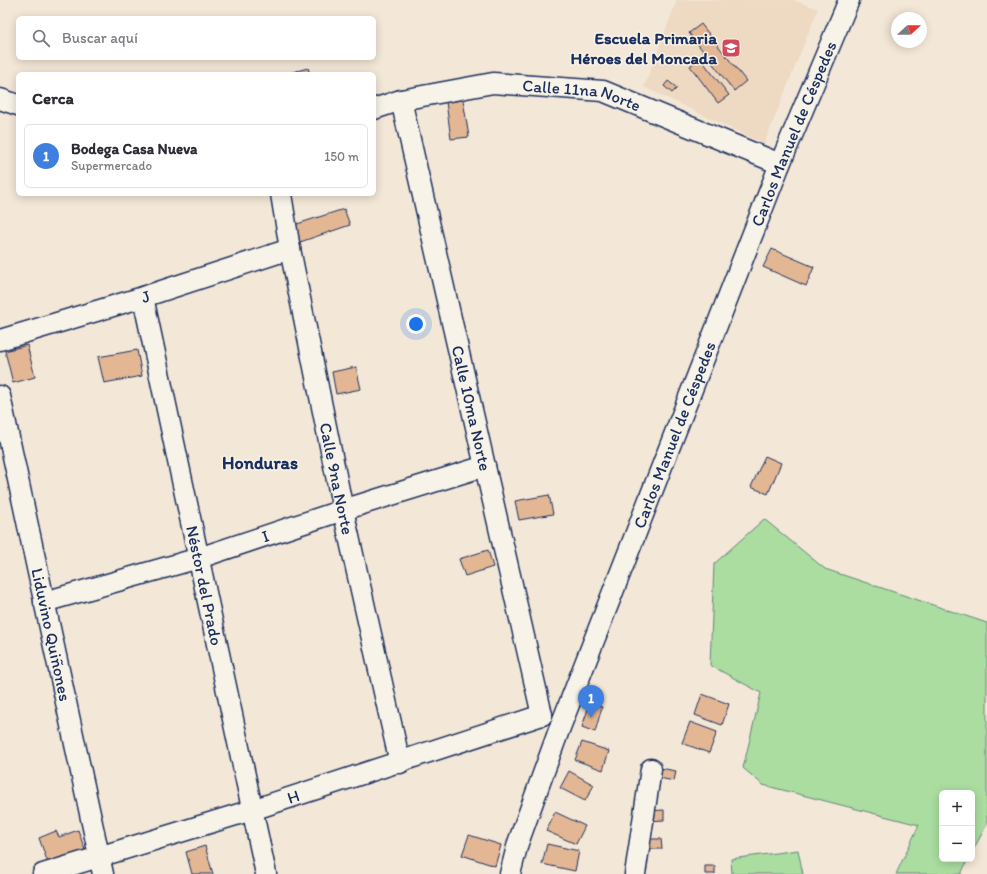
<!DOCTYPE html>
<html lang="es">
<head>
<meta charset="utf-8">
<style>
	:root { --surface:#fff; --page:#f7f7f7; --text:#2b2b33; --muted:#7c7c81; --line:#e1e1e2; --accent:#0b8043 }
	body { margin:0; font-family:Itim,sans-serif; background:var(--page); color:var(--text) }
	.controls { position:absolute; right:12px; bottom:12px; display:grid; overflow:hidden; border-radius:6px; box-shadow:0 2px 10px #0003 }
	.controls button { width:36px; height:36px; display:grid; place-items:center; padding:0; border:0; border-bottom:1px solid var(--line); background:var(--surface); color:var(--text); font:20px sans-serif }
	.compass { position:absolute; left:891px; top:12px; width:36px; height:36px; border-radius:50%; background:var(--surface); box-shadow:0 2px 10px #0003; rotate:69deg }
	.you { position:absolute; left:416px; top:324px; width:14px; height:14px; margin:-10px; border:3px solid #fff; border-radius:50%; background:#1a73e8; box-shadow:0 0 0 6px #1a73e833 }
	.badge { display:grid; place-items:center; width:26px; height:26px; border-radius:50%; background:var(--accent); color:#fff; font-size:13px; font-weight:700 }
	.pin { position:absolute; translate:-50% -33px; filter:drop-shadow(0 1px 2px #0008) }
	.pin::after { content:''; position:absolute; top:21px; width:14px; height:12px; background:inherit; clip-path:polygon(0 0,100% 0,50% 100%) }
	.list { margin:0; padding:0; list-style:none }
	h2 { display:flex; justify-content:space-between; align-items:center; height:52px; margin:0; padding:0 16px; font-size:17px }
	h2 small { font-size:13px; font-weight:400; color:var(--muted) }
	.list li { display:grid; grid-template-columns:26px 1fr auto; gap:12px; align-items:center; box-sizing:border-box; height:64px; margin:0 8px 8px; padding:0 8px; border:1px solid var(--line); border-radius:6px }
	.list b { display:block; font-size:15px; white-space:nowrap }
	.list p { margin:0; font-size:13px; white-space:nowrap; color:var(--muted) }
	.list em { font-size:13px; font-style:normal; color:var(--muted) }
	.icon { flex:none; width:22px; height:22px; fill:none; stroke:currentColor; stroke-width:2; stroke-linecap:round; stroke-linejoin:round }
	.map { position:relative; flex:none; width:987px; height:874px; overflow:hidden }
	.search { position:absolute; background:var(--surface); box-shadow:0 2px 10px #0003; left:16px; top:16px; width:360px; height:44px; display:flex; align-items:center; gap:10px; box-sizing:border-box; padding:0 14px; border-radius:6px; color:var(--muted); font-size:15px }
	.panel { position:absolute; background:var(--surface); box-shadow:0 2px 10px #0003; left:16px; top:72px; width:360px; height:124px; border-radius:6px }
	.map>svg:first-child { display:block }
</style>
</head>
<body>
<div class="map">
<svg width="987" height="874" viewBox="0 0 987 874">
	<rect width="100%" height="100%" fill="#f3e7d7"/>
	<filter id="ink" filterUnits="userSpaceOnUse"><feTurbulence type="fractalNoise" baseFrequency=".025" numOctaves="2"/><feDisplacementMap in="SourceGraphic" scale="8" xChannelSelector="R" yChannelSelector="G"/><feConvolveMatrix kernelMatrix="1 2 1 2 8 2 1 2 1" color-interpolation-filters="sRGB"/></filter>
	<g filter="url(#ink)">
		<path fill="#eed9c3" d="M 677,0 L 793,0 L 818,9 L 764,144 L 644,87 Z"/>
		<path fill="#aadd9f" stroke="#62867e" d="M 764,519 L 825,569 L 987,623 L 987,824 L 972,852 L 972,793 L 942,793 L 942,859 L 968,859 L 961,874 L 896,874 L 919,825 L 763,785 L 743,768 L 761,693 L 710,665 L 714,564 Z
			M 798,850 L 803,874 L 732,874 L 731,859 Z"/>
		<path fill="#e3b794" stroke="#1b2f5e" d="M 701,24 L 746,81 L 734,91 L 689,33 Z
			M 700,58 L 729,95 L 718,103 L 690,66 Z
			M 308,68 L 310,74 L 289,74 L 289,73 Z
			M 668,81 L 677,88 L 672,93 L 664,86 Z
			M 463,100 L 469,137 L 451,139 L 446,102 Z
			M 344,209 L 350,225 L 300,242 L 294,225 Z
			M 772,249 L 814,267 L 806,286 L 763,267 Z
			M 27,345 L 35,377 L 13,383 L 5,351 Z
			M 137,350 L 142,376 L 104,383 L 98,357 Z
			M 356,367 L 361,389 L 336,394 L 332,372 Z
			M 765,456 L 781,463 L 768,494 L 751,487 Z
			M 549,495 L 553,514 L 519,520 L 515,501 Z
			M 488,550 L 493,567 L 465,576 L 459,559 Z
			M 702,694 L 729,704 L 722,725 L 695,715 Z
			M 590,703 L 602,707 L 595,732 L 582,727 Z
			M 690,722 L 717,732 L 709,753 L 682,743 Z
			M 582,742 L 609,751 L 603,770 L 575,760 Z
			M 660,768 L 676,771 L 674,781 L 659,778 Z
			M 569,771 L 594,785 L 585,801 L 560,788 Z
			M 664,810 L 664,820 L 648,821 L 648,811 Z
			M 555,812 L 585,826 L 576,844 L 546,831 Z
			M 78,830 L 86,853 L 49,866 L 39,838 L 56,831 L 59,837 Z
			M 469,835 L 501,845 L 495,866 L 462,855 Z
			M 645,839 L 661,839 L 662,849 L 645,849 Z
			M 547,844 L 579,851 L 575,871 L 542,864 Z
			M 205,846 L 213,874 L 192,874 L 186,852 Z
			M 705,866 L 715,866 L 715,874 L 705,874 Z"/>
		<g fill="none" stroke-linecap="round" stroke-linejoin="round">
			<defs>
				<g id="minor">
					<path d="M 0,99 L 18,105"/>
					<path id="s1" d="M 401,100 L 542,715"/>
					<path id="s2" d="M 374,109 L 401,100 L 493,83 L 603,91 L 780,164"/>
					<path id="s3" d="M 281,194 L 290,249 L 343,510 L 400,763"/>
					<path id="s4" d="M 143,297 L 266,874"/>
					<path id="s5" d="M 0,340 L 143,297 L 290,249"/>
					<path id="s6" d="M 0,396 L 103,874"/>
					<path id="s7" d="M 44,602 L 199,558 L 343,510 L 485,466"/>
					<path id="s8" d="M 43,874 L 252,810 L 542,715"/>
					<path id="s9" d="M 510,874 L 518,843 L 559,730 L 780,164 L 849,0"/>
					<path d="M 635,874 L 651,769"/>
				</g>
			</defs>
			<use href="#minor" stroke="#1b2f5e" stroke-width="23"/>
			<use href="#minor" stroke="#f7f3e8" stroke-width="20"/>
		</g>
	</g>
	<defs>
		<symbol id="school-square" viewBox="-11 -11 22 22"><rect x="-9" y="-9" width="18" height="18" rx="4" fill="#d1495b" stroke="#f7f3e8"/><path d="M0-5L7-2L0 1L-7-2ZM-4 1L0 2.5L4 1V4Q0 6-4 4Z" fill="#fff"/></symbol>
	</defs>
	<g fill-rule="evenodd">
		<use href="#school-square" x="720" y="37" width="22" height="22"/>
	</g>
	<g text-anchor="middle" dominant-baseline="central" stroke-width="3" stroke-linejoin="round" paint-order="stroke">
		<g font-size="17" font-weight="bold" fill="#1b2f5e" stroke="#f7f3e8" text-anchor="end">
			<text x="717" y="38">Escuela Primaria<tspan x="717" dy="20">Héroes del Moncada</tspan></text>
		</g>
		<g font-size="17" fill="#1b2f5e" stroke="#f7f3e8">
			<text stroke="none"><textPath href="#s2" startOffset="212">Calle 11na Norte</textPath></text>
			<text stroke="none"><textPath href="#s9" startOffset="793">Carlos Manuel de Céspedes</textPath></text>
			<text stroke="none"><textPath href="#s5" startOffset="152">J</textPath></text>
			<text stroke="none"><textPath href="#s1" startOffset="316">Calle 10ma Norte</textPath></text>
			<text stroke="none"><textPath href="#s9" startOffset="469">Carlos Manuel de Céspedes</textPath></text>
			<text stroke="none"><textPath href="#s3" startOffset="290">Calle 9na Norte</textPath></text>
			<text stroke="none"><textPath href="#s7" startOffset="231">I</textPath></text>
			<text stroke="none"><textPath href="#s4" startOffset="295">Néstor del Prado</textPath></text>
			<text stroke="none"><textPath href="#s6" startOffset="244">Liduvino Quiñones</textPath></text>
			<text stroke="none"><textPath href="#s8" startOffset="262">H</textPath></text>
		</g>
		<g font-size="18" font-weight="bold" fill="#1b2f5e" stroke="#f7f3e8">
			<text x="260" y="463">Honduras</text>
		</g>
	</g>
</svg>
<div class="controls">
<button>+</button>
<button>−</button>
</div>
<svg class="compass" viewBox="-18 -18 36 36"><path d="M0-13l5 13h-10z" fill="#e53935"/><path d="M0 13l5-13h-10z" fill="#7c7c81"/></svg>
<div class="you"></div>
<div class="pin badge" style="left:591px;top:718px;background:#3f7fe0">1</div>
<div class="search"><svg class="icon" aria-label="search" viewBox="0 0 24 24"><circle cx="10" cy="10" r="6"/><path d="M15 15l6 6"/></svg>Buscar aquí</div>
<section class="panel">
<h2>Cerca<small></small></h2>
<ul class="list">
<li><span class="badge" style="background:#3f7fe0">1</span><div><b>Bodega Casa Nueva</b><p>Supermercado</p></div><em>150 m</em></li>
</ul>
</section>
</div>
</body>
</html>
